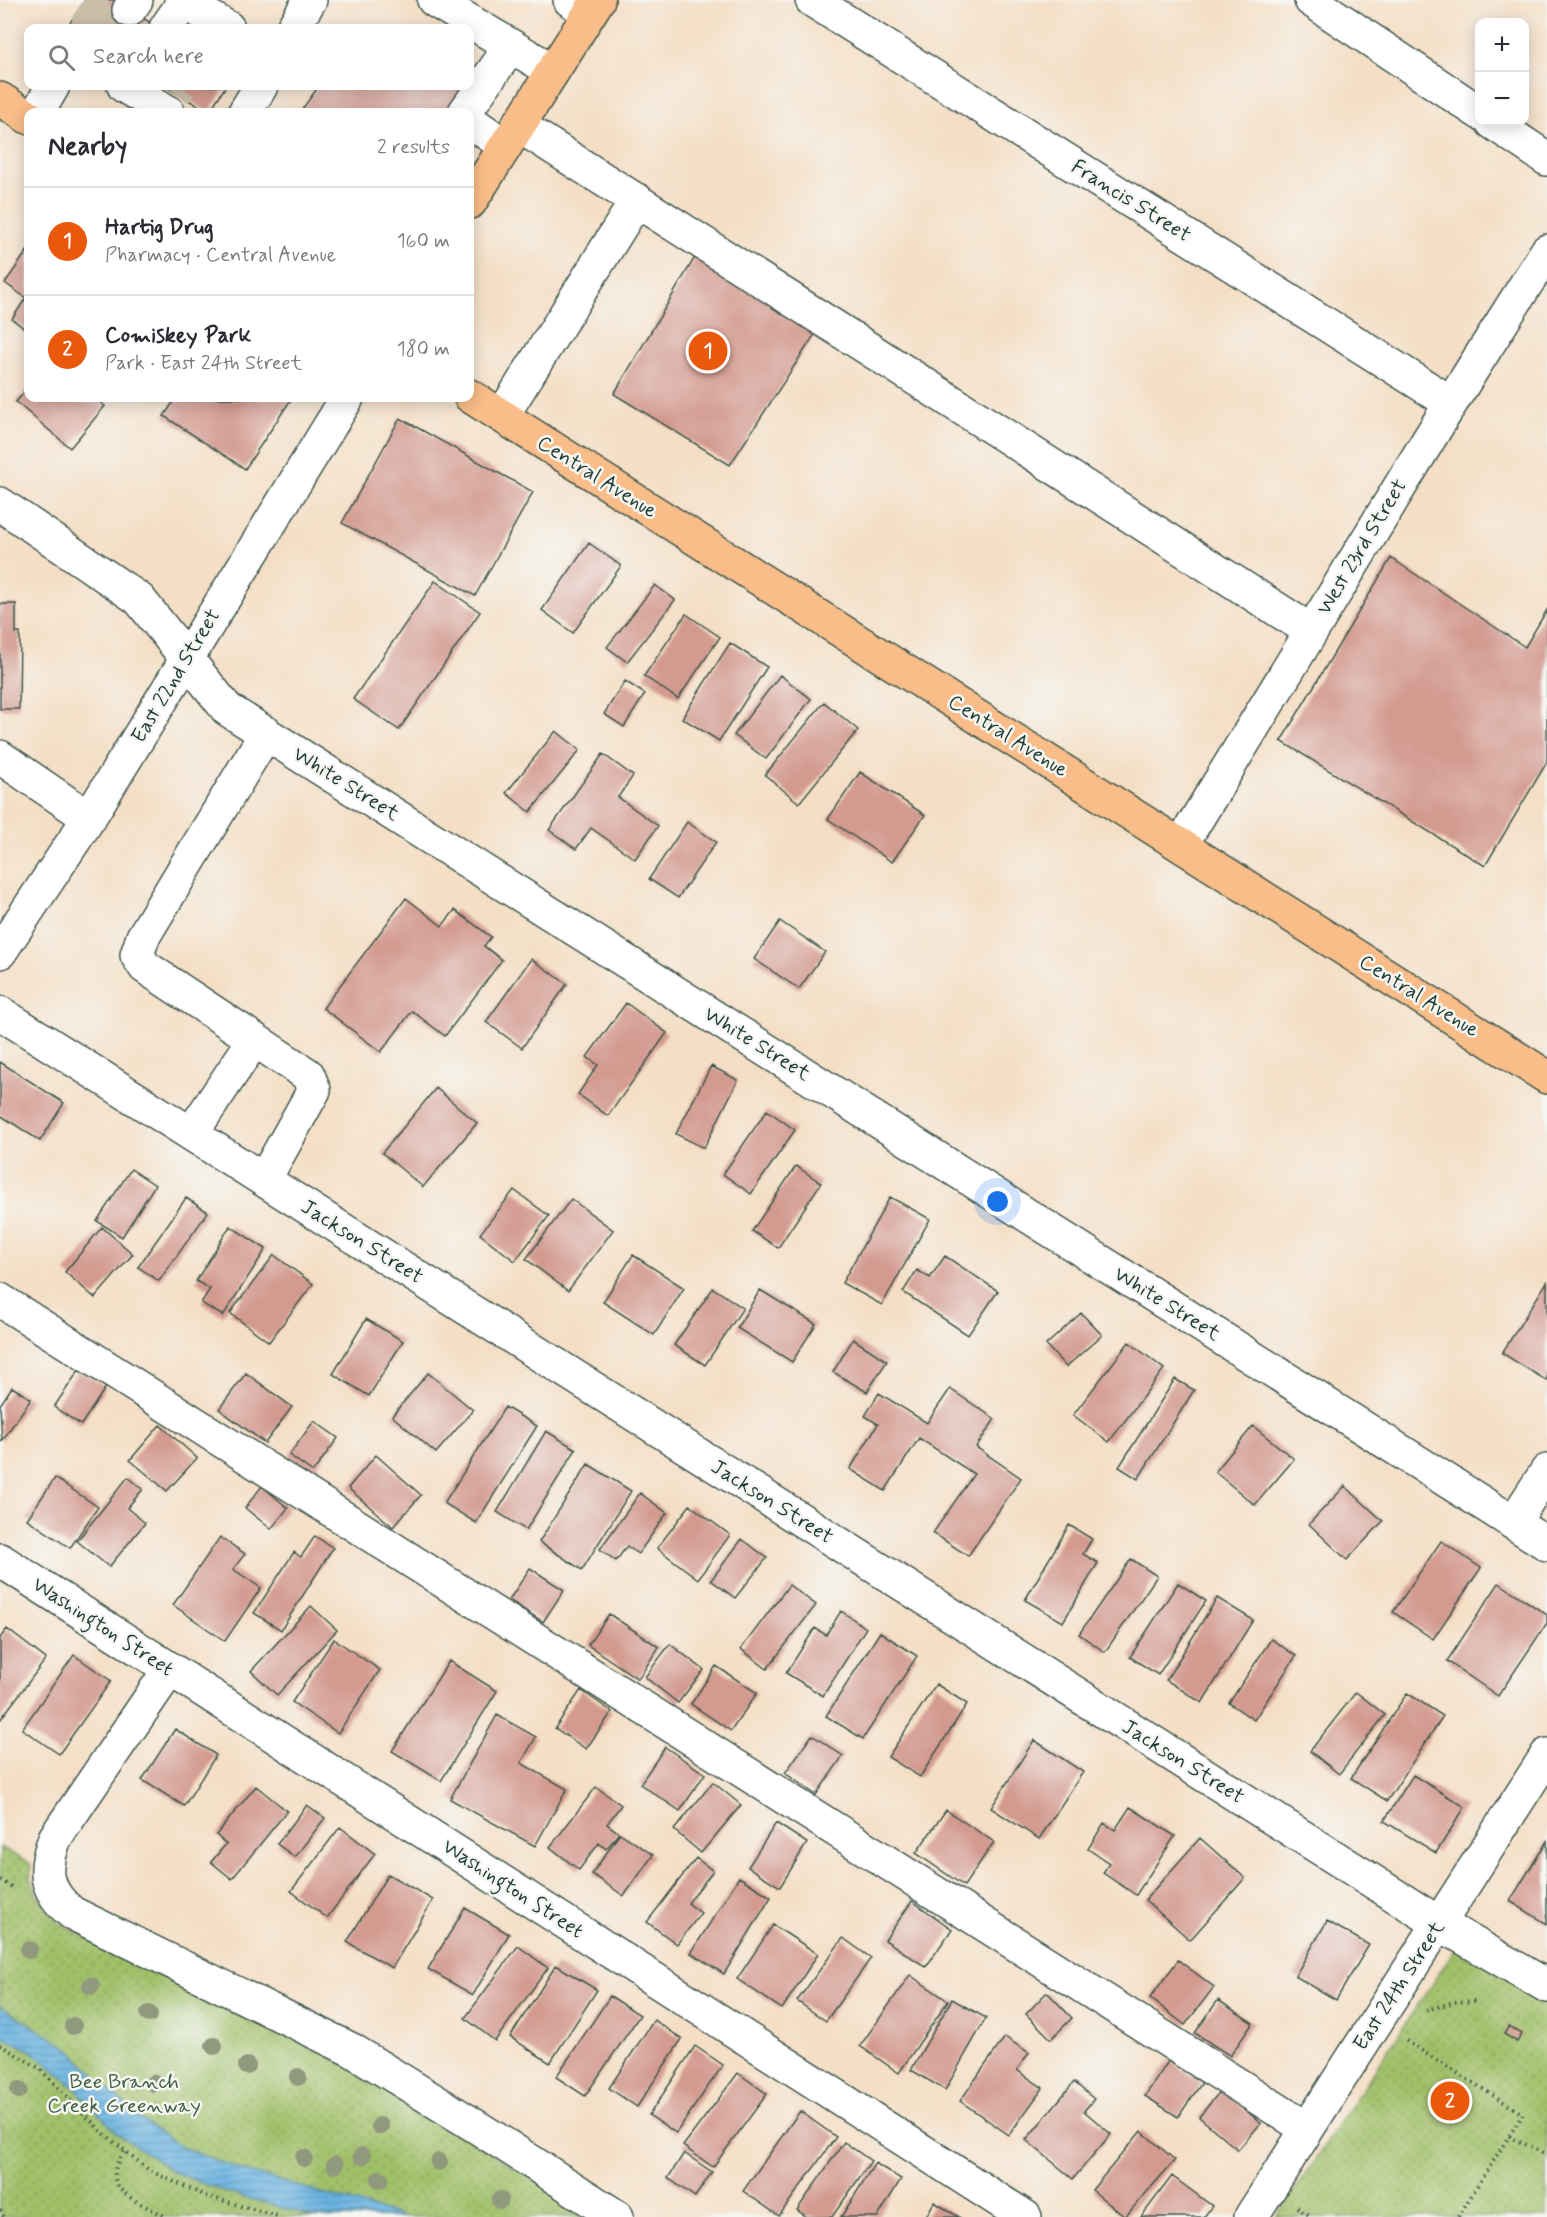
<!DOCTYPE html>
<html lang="en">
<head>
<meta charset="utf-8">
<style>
	:root { --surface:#fff; --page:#f2f2f3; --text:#2b2b33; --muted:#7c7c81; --line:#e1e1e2; --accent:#ea580c }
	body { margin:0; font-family:Mynerve,sans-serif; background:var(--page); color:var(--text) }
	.controls { position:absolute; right:18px; top:18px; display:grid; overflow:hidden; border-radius:12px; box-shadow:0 3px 15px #0003 }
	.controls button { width:54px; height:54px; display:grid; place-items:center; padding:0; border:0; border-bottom:2px solid var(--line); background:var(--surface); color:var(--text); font:30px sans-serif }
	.you { position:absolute; left:998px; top:1202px; width:21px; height:21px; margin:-15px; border:4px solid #fff; border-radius:50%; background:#1a73e8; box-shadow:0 0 0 9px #1a73e833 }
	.badge { display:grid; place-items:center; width:39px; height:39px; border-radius:50%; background:var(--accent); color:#fff; font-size:20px; font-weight:700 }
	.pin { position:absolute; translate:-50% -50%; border:3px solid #fff; box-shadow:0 2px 6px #0006 }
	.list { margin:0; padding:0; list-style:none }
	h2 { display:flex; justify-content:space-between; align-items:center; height:78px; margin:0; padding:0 24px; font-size:26px }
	h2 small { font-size:20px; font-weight:400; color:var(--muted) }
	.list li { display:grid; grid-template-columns:39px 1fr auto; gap:18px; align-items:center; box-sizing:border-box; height:108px; padding:0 24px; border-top:2px solid var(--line) }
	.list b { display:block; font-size:22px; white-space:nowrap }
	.list p { margin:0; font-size:20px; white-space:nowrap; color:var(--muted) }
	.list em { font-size:20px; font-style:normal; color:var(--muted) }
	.icon { flex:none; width:33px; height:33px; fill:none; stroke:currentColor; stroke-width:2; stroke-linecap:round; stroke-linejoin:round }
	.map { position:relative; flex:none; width:1547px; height:2217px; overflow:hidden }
	.search { position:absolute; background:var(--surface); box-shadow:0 3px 15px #0003; left:24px; top:24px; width:450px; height:66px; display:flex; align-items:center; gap:15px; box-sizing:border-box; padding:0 21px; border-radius:12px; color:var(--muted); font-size:22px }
	.panel { position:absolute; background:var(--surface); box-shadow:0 3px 15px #0003; left:24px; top:108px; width:450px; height:294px; border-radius:12px }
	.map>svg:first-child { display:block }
</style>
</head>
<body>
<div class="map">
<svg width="1547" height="2217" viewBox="0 0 1547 2217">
	<defs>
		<pattern id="park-dots" width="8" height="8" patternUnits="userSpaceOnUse" patternTransform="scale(1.5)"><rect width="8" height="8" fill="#a0c068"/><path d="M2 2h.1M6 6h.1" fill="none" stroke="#829d56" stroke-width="1.8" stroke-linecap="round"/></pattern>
		<pattern id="water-rules" width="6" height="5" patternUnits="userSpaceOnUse" patternTransform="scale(1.5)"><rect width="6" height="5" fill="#69b3e2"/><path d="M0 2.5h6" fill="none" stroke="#5693b8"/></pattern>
	</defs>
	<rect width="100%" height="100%" fill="#f6f6f2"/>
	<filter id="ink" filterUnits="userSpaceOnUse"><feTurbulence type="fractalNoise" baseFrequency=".0167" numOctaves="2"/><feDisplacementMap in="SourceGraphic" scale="12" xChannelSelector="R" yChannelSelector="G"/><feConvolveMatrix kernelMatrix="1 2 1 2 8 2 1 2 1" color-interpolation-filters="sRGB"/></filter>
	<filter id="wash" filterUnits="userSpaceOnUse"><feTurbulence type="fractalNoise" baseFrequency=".008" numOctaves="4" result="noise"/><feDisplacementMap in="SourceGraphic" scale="24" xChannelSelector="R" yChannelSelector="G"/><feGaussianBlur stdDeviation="1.35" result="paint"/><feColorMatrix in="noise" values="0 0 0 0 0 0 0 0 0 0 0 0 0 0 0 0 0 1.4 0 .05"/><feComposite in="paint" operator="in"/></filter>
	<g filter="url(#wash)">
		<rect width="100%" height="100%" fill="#f4dfc6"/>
		<path fill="url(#park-dots)" stroke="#607e4e" stroke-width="1.5" d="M 0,1847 L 31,1864 L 31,1879 L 37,1895 L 57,1922 L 135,1964 L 349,2066 L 595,2217 L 0,2217 Z
			M 1463,1937 L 1547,1986 L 1547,2217 L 1277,2217 Z"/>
		<path fill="url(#water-rules)" stroke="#44788b" stroke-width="1.5" d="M 0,2006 L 67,2047 L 135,2115 L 181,2147 L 238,2169 L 405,2217 L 314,2217 L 228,2193 L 174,2172 L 118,2134 L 76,2089 L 45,2062 L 28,2049 L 0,2036 Z"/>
		<g id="blocks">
			<path fill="#d39a8f" d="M 85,0 L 114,0 L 159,28 L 75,28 L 69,24 Z
				M 164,86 L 226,86 L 209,112 Z
				M 319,86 L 455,86 L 462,90 L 447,112 L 300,112 Z
				M 28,250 L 28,331 L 12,319 L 26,298 L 5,283 Z
				M 698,252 L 815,334 L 730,465 L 614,394 Z
				M 28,388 L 28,398 L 95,398 L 105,406 L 70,448 L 16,402 Z
				M 176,398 L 292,398 L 245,469 L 164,416 Z
				M 400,418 L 533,492 L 475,596 L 342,523 Z
				M 589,543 L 621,566 L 573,633 L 542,610 Z
				M 1391,558 L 1525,647 L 1547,610 L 1547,762 L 1485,866 L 1281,741 Z
				M 435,581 L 480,612 L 399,730 L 353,699 Z
				M 655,585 L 675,600 L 627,662 L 607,647 Z
				M 0,604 L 16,604 L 16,633 L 20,633 L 19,709 L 0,709 Z
				M 686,614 L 720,637 L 678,699 L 644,676 Z
				M 730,643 L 767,667 L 719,741 L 682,718 Z
				M 780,675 L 811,699 L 766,759 L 734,735 Z
				M 625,681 L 645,694 L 624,727 L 604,714 Z
				M 824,702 L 858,730 L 799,803 L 765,775 Z
				M 556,731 L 580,750 L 530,812 L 506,793 Z
				M 603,754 L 633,776 L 618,797 L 658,826 L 635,859 L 591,828 L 576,849 L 549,830 Z
				M 860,772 L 925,815 L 892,862 L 828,819 Z
				M 687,822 L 716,842 L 678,898 L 649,879 Z
				M 406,898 L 442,926 L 455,910 L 491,937 L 484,946 L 502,960 L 445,1036 L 412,1011 L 381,1052 L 323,1008 Z
				M 780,921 L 825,952 L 799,989 L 754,959 Z
				M 531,959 L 567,984 L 522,1048 L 486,1022 Z
				M 626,1003 L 667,1033 L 608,1116 L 578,1094 L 598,1065 L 587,1057 Z
				M 0,1062 L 64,1103 L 40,1141 L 0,1115 Z
				M 711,1066 L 738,1080 L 704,1148 L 676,1134 Z
				M 436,1088 L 477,1123 L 423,1187 L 382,1153 Z
				M 767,1110 L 795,1130 L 751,1194 L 723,1174 Z
				M 796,1166 L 821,1183 L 778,1248 L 752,1231 Z
				M 131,1169 L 155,1185 L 122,1237 L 97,1221 Z
				M 514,1190 L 549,1216 L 515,1261 L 480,1234 Z
				M 890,1197 L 930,1219 L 882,1305 L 842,1283 Z
				M 186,1198 L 208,1212 L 159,1281 L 138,1267 Z
				M 571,1199 L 613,1230 L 568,1291 L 526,1259 Z
				M 230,1226 L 266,1249 L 223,1316 L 201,1303 L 210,1289 L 196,1281 Z
				M 102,1227 L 133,1254 L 95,1298 L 65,1272 Z
				M 274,1255 L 313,1284 L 269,1342 L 230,1313 Z
				M 633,1255 L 684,1288 L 654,1335 L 603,1302 Z
				M 945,1256 L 998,1291 L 968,1335 L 903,1292 L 917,1270 L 930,1278 Z
				M 1547,1282 L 1547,1381 L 1502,1353 Z
				M 713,1288 L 743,1308 L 705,1365 L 674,1345 Z
				M 760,1290 L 816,1324 L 792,1362 L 737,1328 Z
				M 1081,1313 L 1102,1335 L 1066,1367 L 1046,1345 Z
				M 366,1319 L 403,1341 L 369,1396 L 333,1374 Z
				M 853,1339 L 887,1361 L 867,1392 L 833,1372 Z
				M 1129,1342 L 1164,1369 L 1109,1442 L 1073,1415 Z
				M 79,1370 L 106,1387 L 81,1425 L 54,1407 Z
				M 246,1373 L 292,1407 L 265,1443 L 219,1409 Z
				M 428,1373 L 473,1410 L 436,1453 L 392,1416 Z
				M 1175,1379 L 1194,1390 L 1138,1479 L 1119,1467 Z
				M 12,1387 L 31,1399 L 2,1441 L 0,1405 Z
				M 950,1389 L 995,1419 L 976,1447 L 1021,1478 L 968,1556 L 933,1533 L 974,1474 L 919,1438 L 885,1491 L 850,1469 L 878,1424 L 865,1416 L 879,1393 L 927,1423 Z
				M 505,1407 L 537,1426 L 476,1523 L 444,1503 Z
				M 314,1421 L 338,1438 L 313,1472 L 289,1455 Z
				M 160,1425 L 197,1458 L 167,1491 L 130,1460 Z
				M 1253,1426 L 1294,1459 L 1255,1505 L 1215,1472 Z
				M 546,1431 L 576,1449 L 526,1530 L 497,1512 Z
				M 376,1455 L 421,1495 L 393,1527 L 348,1488 Z
				M 588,1464 L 631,1491 L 582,1570 L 539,1542 Z
				M 128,1477 L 143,1489 L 127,1508 L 145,1523 L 109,1567 L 77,1541 Z
				M 55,1478 L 98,1507 L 70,1548 L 27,1519 Z
				M 262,1486 L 288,1508 L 271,1529 L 245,1508 Z
				M 1345,1486 L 1383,1521 L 1347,1560 L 1309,1524 Z
				M 640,1493 L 667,1513 L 638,1554 L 627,1546 L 616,1561 L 600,1549 Z
				M 690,1505 L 730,1535 L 698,1579 L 657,1548 Z
				M 1069,1525 L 1092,1539 L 1083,1554 L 1098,1563 L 1063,1622 L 1025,1600 Z
				M 315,1536 L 333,1548 L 281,1630 L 254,1613 L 294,1552 L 301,1557 Z
				M 220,1537 L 245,1554 L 233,1569 L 261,1588 L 225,1641 L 173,1605 Z
				M 742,1539 L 767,1558 L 735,1598 L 711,1580 Z
				M 1441,1541 L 1481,1568 L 1433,1639 L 1393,1612 Z
				M 1131,1559 L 1157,1576 L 1105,1652 L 1079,1634 Z
				M 530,1568 L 564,1590 L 543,1622 L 509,1600 Z
				M 1178,1583 L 1206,1601 L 1158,1675 L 1130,1657 Z
				M 1499,1583 L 1547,1615 L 1547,1623 L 1498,1696 L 1447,1661 Z
				M 789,1585 L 816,1605 L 767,1669 L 741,1649 Z
				M 1217,1598 L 1253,1620 L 1202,1703 L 1166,1680 Z
				M 311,1606 L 337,1630 L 277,1695 L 251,1671 Z
				M 841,1611 L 866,1628 L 823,1696 L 786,1673 L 815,1628 L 826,1635 Z
				M 609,1614 L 659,1647 L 638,1679 L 588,1645 Z
				M 7,1629 L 46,1659 L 0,1720 L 0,1638 Z
				M 880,1632 L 917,1656 L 863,1739 L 826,1716 Z
				M 334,1639 L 380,1670 L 338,1733 L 292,1702 Z
				M 1271,1639 L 1296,1656 L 1254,1720 L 1229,1703 Z
				M 670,1644 L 704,1670 L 678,1703 L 645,1677 Z
				M 74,1655 L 111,1681 L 59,1754 L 22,1729 Z
				M 449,1661 L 497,1691 L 441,1781 L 392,1751 Z
				M 716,1666 L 757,1693 L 731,1731 L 691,1704 Z
				M 936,1684 L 967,1704 L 920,1777 L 888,1757 Z
				M 581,1690 L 612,1712 L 586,1749 L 555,1728 Z
				M 1356,1692 L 1385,1715 L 1339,1774 L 1310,1751 Z
				M 1407,1693 L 1443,1716 L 1387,1801 L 1351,1778 Z
				M 497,1715 L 536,1737 L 521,1763 L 567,1789 L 535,1846 L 450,1799 Z
				M 175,1729 L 216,1755 L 184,1806 L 142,1780 Z
				M 812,1735 L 843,1756 L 816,1795 L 785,1773 Z
				M 1034,1740 L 1083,1772 L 1039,1839 L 991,1808 Z
				M 665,1747 L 705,1774 L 680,1811 L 640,1784 Z
				M 1413,1775 L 1465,1807 L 1436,1853 L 1384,1821 Z
				M 713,1782 L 741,1805 L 701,1853 L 674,1830 Z
				M 256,1786 L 287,1811 L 232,1879 L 211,1862 L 226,1844 L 216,1835 Z
				M 596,1787 L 621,1805 L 607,1824 L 619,1833 L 606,1849 L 599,1843 L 579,1870 L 550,1847 Z
				M 307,1805 L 325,1818 L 295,1857 L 277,1844 Z
				M 1130,1807 L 1175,1836 L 1136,1895 L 1103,1873 L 1109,1863 L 1088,1849 L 1104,1823 L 1115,1830 Z
				M 946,1810 L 994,1842 L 964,1886 L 916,1853 Z
				M 776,1823 L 807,1843 L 780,1887 L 748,1867 Z
				M 340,1827 L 375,1854 L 327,1918 L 291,1891 Z
				M 620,1833 L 653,1855 L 624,1896 L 592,1874 Z
				M 1200,1838 L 1245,1878 L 1190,1940 L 1145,1900 Z
				M 1547,1841 L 1547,1924 L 1510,1901 Z
				M 696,1858 L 713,1871 L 688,1903 L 701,1913 L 677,1944 L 647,1922 Z
				M 388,1874 L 433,1900 L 392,1968 L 347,1942 Z
				M 739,1877 L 771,1897 L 724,1974 L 691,1953 Z
				M 912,1901 L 952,1929 L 926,1967 L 885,1940 Z
				M 465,1908 L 509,1934 L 473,1995 L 428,1969 Z
				M 1327,1921 L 1369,1945 L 1336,2000 L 1295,1976 Z
				M 773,1925 L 818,1954 L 782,2009 L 737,1979 Z
				M 843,1938 L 871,1958 L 826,2021 L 797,2001 Z
				M 518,1946 L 548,1968 L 495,2041 L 465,2018 Z
				M 1178,1960 L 1214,1987 L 1185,2025 L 1150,1998 Z
				M 556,1965 L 597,1990 L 550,2063 L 510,2037 Z
				M 910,1975 L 948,2001 L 899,2073 L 860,2046 Z
				M 1047,1992 L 1072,2018 L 1051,2039 L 1026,2014 Z
				M 610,1996 L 640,2015 L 585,2096 L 556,2077 Z
				M 952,1999 L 986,2018 L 945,2090 L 911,2070 Z
				M 1218,2000 L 1253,2023 L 1230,2056 L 1195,2033 Z
				M 654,2020 L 682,2039 L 637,2107 L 609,2088 Z
				M 1509,2026 L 1522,2034 L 1517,2042 L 1504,2034 Z
				M 1005,2037 L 1029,2053 L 1017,2070 L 1043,2088 L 1009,2135 L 960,2101 Z
				M 695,2046 L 723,2065 L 676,2133 L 649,2115 Z
				M 1169,2060 L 1202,2083 L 1178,2117 L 1145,2096 Z
				M 738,2073 L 767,2094 L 713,2167 L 683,2146 Z
				M 1074,2082 L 1094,2099 L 1084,2111 L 1111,2134 L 1073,2179 L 1026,2140 Z
				M 1221,2090 L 1261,2123 L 1238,2150 L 1199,2117 Z
				M 800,2111 L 836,2137 L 779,2216 L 743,2191 Z
				M 1141,2131 L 1175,2160 L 1125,2217 L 1092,2190 Z
				M 844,2142 L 871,2161 L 832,2217 L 807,2217 L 797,2210 Z
				M 684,2153 L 712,2172 L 695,2197 L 668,2178 Z
				M 875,2163 L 901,2179 L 878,2217 L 841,2217 Z
				M 1172,2176 L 1212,2206 L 1204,2217 L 1141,2217 Z
				M 934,2202 L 959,2217 L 926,2217 Z"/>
		</g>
	</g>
	<g filter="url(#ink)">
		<use href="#blocks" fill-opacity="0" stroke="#3f554a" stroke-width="1.5"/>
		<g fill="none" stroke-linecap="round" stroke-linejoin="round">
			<path stroke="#c9bfa9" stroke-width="33" stroke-dasharray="33 16" stroke-linecap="butt" d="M 85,28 L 103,0
				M 119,28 L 129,10
				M 175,93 L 180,86"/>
			<defs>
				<path id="minor" d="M 181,0 L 228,28
					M 434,0 L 553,71
					M 570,0 L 589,12
					M 812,0 L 1451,403
					M 1311,0 L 1480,113
					M 129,10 L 136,0
					M 166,28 L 184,2
					M 293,28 L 310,0
					M 124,86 L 168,112
					M 38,112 L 53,86
					M 245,112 L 261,86
					M 465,112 L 511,46
					M 470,121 L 505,146
					M 1492,122 L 1547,159
					M 518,125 L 1311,631
					M 502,416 L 637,200
					M 0,504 L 139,599 L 227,709 L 1547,1544
					M 0,757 L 89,818
					M 1181,845 L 1451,403 L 1547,251
					M 0,952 L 89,818 L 347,398
					M 0,1013 L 1440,1924 L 1547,1986
					M 191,1134 L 254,1040
					M 264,1180 L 314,1090 L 308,1075 L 145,967 L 137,955 L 143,937 L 266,733
					M 0,1300 L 1306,2128
					M 1513,1523 L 1547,1471
					M 0,1560 L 1025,2217
					M 170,1669 L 55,1838 C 43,1870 44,1890 72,1913 L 352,2050 L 477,2127 L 617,2217
					M 1251,2217 L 1547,1755"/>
				<path id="major" d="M 0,99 L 28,117
					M 470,202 L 598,0
					M 470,396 L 1547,1077"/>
			</defs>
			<use href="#minor" stroke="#3f554a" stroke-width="36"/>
			<use href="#major" stroke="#3f554a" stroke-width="36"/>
			<path stroke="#3f554a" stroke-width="4" stroke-dasharray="1.5 4.5" stroke-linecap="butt" d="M 0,1880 L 15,1889
				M 1426,2010 L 1455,2002 L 1475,2001
				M 1406,2041 L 1523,2114 L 1458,2217
				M 0,2045 L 39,2068 L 102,2132 L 150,2171 L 206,2196 L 281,2217
				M 1509,2136 L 1547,2155
				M 125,2152 C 94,2188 140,2202 166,2217
				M 1297,2207 L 1312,2217
				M 0,2210 L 4,2217"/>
			<use href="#minor" stroke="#fff" stroke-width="33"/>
			<use href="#major" stroke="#f8bd88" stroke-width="33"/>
		</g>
		<g fill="#90987d">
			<circle cx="29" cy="1950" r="9"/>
			<circle cx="91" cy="1986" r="9"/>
			<circle cx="149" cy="2014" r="9"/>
			<circle cx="73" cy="2026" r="9"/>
			<circle cx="214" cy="2046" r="9"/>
			<circle cx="247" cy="2066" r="9"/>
			<circle cx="298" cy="2077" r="9"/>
			<circle cx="154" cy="2083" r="9"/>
			<circle cx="19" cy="2090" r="9"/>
			<circle cx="380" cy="2126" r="9"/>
			<circle cx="362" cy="2156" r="9"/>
			<circle cx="304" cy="2158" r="9"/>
			<circle cx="439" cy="2162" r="9"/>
			<circle cx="335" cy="2165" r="9"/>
			<circle cx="380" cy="2179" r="9"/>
			<circle cx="500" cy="2200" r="9"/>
		</g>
	</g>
	<g text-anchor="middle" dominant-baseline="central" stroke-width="5" stroke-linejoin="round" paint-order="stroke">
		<g font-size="21" fill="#1f3d34" stroke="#f6f6f2">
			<text transform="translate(1131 201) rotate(32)">Francis Street</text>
			<text transform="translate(597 477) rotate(32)">Central Avenue</text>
			<text transform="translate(1362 547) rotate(-59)">West 23rd Street</text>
			<text transform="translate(176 676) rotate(-59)">East 22nd Street</text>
			<text transform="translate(1008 736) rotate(32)">Central Avenue</text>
			<text transform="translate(346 784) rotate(32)">White Street</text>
			<text transform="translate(1419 996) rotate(32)">Central Avenue</text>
			<text transform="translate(757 1044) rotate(32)">White Street</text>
			<text transform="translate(362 1242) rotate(32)">Jackson Street</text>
			<text transform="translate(1167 1304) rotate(32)">White Street</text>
			<text transform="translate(772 1502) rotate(32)">Jackson Street</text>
			<text transform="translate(103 1627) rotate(33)">Washington Street</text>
			<text transform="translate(1183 1762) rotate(32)">Jackson Street</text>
			<text transform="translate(513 1889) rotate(33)">Washington Street</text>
			<text transform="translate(1399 1986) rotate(-57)">East 24th Street</text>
		</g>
		<g font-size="21" fill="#3f5e41" stroke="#f6f6f2">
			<text x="124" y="2082">Bee Branch<tspan x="124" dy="24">Creek Greenway</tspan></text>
		</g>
	</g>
</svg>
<div class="controls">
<button>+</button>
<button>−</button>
</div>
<div class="you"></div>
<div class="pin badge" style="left:708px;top:351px">1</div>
<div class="pin badge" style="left:1450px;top:2101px">2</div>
<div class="search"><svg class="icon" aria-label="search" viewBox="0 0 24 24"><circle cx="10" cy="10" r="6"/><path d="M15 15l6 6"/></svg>Search here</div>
<section class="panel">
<h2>Nearby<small>2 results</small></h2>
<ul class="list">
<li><span class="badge">1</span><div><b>Hartig Drug</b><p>Pharmacy · Central Avenue</p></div><em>160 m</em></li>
<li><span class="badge">2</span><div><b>Comiskey Park</b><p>Park · East 24th Street</p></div><em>180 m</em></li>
</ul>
</section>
</div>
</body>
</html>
